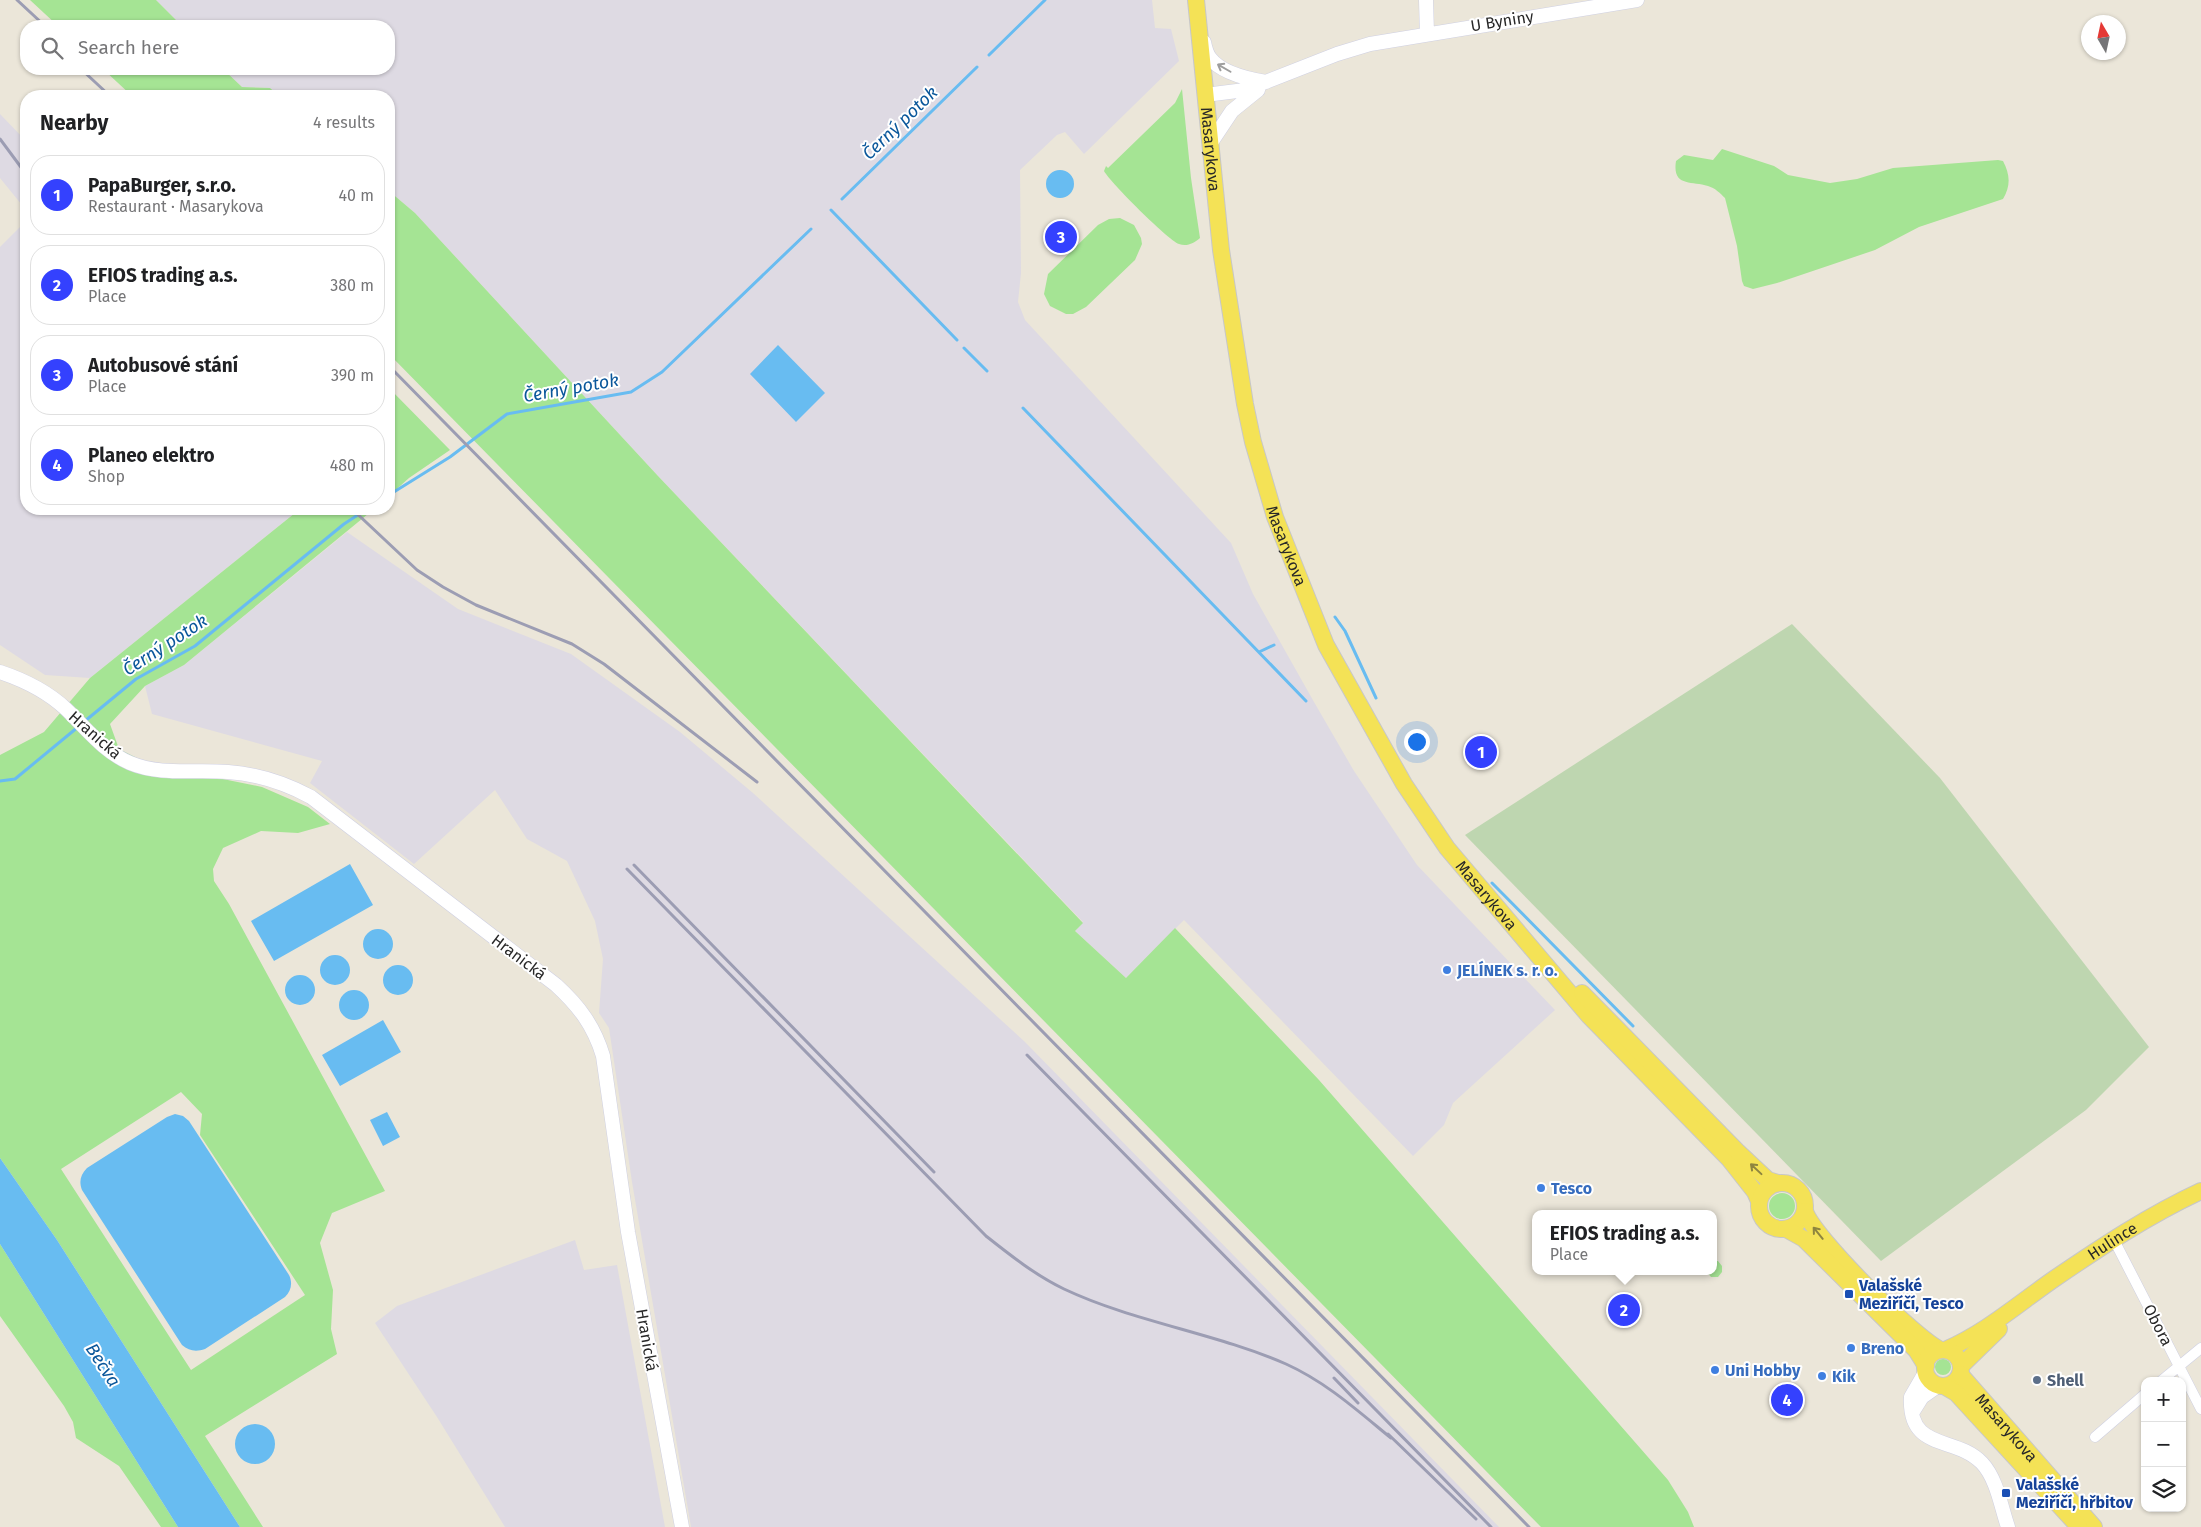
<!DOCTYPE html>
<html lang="en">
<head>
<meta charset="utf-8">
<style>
	:root { --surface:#fff; --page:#f6f6f6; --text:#202124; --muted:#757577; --line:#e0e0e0; --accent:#3441fe }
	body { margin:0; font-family:"Fira Sans",sans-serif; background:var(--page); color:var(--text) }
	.controls { position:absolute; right:15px; bottom:15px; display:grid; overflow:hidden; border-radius:10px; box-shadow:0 1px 4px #0004 }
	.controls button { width:45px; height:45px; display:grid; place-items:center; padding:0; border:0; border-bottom:1px solid var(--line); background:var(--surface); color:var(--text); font:25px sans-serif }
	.compass { position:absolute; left:2081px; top:15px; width:45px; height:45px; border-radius:50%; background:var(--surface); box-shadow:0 1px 4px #0004; rotate:351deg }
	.you { position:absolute; left:1416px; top:741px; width:18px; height:18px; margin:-12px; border:4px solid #fff; border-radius:50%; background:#1a73e8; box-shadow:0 0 0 8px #1a73e833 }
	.badge { display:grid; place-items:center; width:32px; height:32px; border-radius:50%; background:var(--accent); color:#fff; font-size:16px; font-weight:700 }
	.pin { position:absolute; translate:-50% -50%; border:2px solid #fff; box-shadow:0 1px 5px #0006 }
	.popup { position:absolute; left:1532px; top:1210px; width:185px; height:65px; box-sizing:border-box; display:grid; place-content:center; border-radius:10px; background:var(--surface); filter:drop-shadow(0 1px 4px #0005); font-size:16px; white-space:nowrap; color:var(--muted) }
	.popup b { font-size:19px; color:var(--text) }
	.popup::after { content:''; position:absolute; left:50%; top:100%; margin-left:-10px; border:10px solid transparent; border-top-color:var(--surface) }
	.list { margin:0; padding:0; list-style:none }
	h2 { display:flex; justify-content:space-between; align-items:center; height:65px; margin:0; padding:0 20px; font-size:21px }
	h2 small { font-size:16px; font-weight:400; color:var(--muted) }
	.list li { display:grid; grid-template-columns:32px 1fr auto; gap:15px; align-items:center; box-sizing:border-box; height:80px; margin:0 10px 10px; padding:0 10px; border:1px solid var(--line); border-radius:20px }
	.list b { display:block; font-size:19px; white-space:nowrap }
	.list p { margin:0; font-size:16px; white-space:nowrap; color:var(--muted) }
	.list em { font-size:16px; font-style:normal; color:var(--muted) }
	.icon { flex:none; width:28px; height:28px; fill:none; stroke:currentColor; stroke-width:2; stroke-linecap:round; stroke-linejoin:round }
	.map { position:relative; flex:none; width:2201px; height:1527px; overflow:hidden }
	.search { position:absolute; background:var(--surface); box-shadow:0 1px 4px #0004; left:20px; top:20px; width:375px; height:55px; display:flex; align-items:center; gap:12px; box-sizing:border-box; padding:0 18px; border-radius:20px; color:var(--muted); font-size:19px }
	.panel { position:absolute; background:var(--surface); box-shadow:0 1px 4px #0004; left:20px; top:90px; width:375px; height:425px; border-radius:20px }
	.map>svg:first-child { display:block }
</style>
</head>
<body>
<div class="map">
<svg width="2201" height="1527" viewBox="0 0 2201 1527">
	<rect width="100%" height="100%" fill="#ebe6d9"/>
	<path fill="#dedae3" d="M 156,0 L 1152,0 L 1155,28 L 1171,29 L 1179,61 L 1084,154 L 1065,132 L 1057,135 L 1020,170 L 1021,273 L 1018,302 L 1025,320 L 1231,543 L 1253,594 L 1314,702 L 1354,771 L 1417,865 L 1555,1010 L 1453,1103 L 1444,1125 L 1413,1156 L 1184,920 L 1126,978 L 1075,931 L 1083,922 L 658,476 L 415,213 L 389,191 L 389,96 L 279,96 L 270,88 L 242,87 L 223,69 L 389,69 L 389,26 L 182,26 Z
		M 0,114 L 26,141 L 26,210 L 0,178 Z
		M 26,221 L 26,509 L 300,509 L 90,678 L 45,675 L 0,645 L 0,247 Z
		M 347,532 L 458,609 L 571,654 L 680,732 L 753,793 L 1025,1042 L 1499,1527 L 691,1527 L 632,1182 L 609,1028 L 599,1013 L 603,959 L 595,921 L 567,861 L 527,839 L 495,790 L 414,864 L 310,783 L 322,761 L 152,714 L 145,686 L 184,665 Z
		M 575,1240 L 584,1270 L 617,1265 L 665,1527 L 505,1527 L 437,1417 L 375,1323 L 397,1306 Z"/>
	<path fill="#a5e494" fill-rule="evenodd" d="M 30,0 L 156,0 L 182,26 L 58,26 Z
		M 103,69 L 223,69 L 242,87 L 270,88 L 279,96 L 132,96 Z
		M 1182,89 L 1191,178 L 1200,238 C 1194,243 1187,247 1179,244 C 1168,240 1110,182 1104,171 L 1106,166 L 1108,168 L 1175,103 Z
		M 1722,149 L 1774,166 L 1788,175 L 1830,183 L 1857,179 L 1893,168 L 1998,160 L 2003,161 C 2010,174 2011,186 2003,199 L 1919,227 L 1875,250 L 1777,283 L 1753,289 L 1744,286 L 1742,281 L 1737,246 L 1725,198 C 1720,193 1715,188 1708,186 C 1691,181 1672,187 1676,161 L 1684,155 L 1713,160 Z
		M 389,191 L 415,213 L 658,476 L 1083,923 L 1075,931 L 1126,978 L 1175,928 L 1319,1080 L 1668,1480 L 1688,1512 L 1694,1527 L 1541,1527 L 389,354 Z
		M 1120,218 L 1134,225 L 1141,238 L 1142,244 L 1135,260 L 1086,307 L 1073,314 L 1066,314 L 1050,306 L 1044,294 L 1048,274 L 1098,225 L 1109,219 Z
		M 389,388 L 450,450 L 409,478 L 389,496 Z
		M 300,509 L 374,509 L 184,665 L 145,686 L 110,724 L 119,749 L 149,764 L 262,787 L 308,807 L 330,824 L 298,833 L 261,831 L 223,848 L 213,869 L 214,881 L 229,904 L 385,1191 L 332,1213 L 320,1243 L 333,1290 L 331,1329 L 337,1354 L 205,1436 L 263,1527 L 240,1527 L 57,1240 L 0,1158 L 0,755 L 44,732 L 90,678 ZM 181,1092 L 202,1114 L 200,1135 L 305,1295 L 191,1370 L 61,1169 Z
		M1769 1206a13 13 0 1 1 26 0a13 13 0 1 1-26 0Z
		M 0,1244 L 178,1527 L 161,1527 L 119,1466 L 76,1438 L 73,1422 L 64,1406 L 0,1316 Z
		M 1713,1261 L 1718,1261 L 1722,1266 L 1722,1272 L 1718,1277 L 1711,1277 L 1707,1272 L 1713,1271 Z
		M1935 1367a8 8 0 1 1 16 0a8 8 0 1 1-16 0Z"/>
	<path fill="#bed6b0" d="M 1792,624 L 1940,778 L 2149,1047 L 2086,1110 L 1881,1261 L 1465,835 Z"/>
	<path fill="#68bcf1" d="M1046 184a14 14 0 1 1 28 0a14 14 0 1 1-28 0Z
		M 778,345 L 825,393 L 796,422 L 750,374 Z
		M 350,864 L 373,905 L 274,961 L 251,921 Z
		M363 944a15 15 0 1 1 30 0a15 15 0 1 1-30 0Z
		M320 970a15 15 0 1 1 30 0a15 15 0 1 1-30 0Z
		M383 980a15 15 0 1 1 30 0a15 15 0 1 1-30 0Z
		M285 990a15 15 0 1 1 30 0a15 15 0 1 1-30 0Z
		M339 1005a15 15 0 1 1 30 0a15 15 0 1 1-30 0Z
		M 383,1020 L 401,1052 L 340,1086 L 322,1055 Z
		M 387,1112 L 400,1137 L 383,1146 L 370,1120 Z
		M 175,1114 L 183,1116 L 189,1121 L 289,1275 C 293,1283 291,1291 285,1297 L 205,1349 C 196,1352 189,1351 182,1345 L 82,1190 C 79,1182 80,1175 87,1168 L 167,1117 Z
		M 0,1158 L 57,1240 L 240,1527 L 178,1527 L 0,1244 Z
		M235 1444a20 20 0 1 1 40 0a20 20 0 1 1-40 0Z"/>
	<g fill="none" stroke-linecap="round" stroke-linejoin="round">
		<path stroke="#68bcf1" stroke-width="3" d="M 989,55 L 1045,0
			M 842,199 L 977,67
			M 831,210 L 957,340
			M 964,348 L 987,371
			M 1023,408 L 1306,701
			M 389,495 L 450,457 L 507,414 L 631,392 L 662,372 L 811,229
			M 1335,617 L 1345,631 L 1376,698
			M 1259,652 L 1274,645
			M 85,721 L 136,679 L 195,646 L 344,524 L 367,509
			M 0,781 L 15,779 L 78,727
			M 1492,883 L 1633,1026"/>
		<defs>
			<path id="street" d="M 2114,1240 L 2201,1409
				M 2161,1381 L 2201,1348
				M 2095,1437 L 2145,1394"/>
			<path id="secondary" d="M 1426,0 L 1427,33
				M 1204,42 C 1205,47 1207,54 1210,58 C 1221,73 1248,79 1266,82
				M 1205,95 L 1245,90 L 1337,54 L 1370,44 L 1637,0
				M 1210,144 L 1232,111 L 1258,90
				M 0,672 C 24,680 48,692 66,709 C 86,728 104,752 130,763 C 161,776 195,769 228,772 C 257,774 285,783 311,797 L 556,985 C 579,1006 594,1026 603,1056 L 628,1232 L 682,1527
				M 1926,1371 L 1911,1397 C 1908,1452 1955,1435 1982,1463 C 1997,1479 2001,1507 2008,1527
				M 1912,1413 L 1922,1397 L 1939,1385"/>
			<g id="primary">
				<path id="s1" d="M 1196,0 L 1221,250 L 1245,404 L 1253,442 L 1275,517 L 1326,645 L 1404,784 L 1447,848 L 1589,1016 L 1729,1159 L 1755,1192 L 1759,1201"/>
				<path d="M 1582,993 L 1737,1151 L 1768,1180 L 1778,1183"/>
				<circle cx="1782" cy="1206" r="23"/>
				<path d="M 1805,1211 C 1812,1236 1917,1340 1941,1350"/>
				<path d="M 1786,1229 L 1804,1239 L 1916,1350 L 1926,1366"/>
				<path id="s2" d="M 1945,1350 C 1985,1333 2018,1304 2054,1279 C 2101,1247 2149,1215 2201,1191"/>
				<circle cx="1943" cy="1368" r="18"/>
				<path d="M 1961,1366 L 1999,1329"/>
				<path id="s3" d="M 1960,1374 L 2094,1527"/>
				<path d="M 1944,1386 L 1956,1393 L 2079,1527"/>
			</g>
		</defs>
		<use href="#street" stroke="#cfd0e2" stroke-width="11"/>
		<use href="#secondary" stroke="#cfd0e2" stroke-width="15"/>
		<use href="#primary" stroke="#c7c7c7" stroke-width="18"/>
		<use href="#street" stroke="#fff" stroke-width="10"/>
		<use href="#secondary" stroke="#fff" stroke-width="14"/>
		<use href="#primary" stroke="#f4e256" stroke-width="16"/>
		<path stroke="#9c9db3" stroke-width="3" d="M 17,0 L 45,26
			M 81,69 L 110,96
			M 0,139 L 26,174
			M 389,366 L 1529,1527
			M 352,509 L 417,570 L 443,587 L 476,605 L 572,644 L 604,664 L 757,782
			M 634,865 L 934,1172
			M 627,869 L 986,1236 C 1010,1255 1035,1275 1064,1289 C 1134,1322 1215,1333 1286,1364 C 1326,1382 1358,1411 1391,1438
			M 1027,1055 L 1491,1527
			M 1334,1378 L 1358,1403
			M 1388,1434 L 1476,1519"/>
	</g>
	<defs><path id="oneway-shaft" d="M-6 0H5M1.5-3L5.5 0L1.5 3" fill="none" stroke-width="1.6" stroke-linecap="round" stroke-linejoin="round" transform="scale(1.25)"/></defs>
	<use stroke="#9e9e9e" href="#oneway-shaft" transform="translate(1224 68) rotate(-150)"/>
	<g stroke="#8e853f">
		<use href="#oneway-shaft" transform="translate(1756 1169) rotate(-137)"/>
		<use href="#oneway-shaft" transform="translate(1818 1233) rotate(-129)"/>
	</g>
	<g fill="#3f7fe0" stroke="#fff" stroke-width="2">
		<circle cx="1447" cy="970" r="5"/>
		<circle cx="1541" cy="1188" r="5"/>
		<circle cx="1851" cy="1348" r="5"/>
		<circle cx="1715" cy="1370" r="5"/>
		<circle cx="1822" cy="1376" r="5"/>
	</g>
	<g fill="#1a4fb4" stroke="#fff" stroke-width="2">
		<rect x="1844" y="1289" width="10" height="10" rx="2.5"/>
		<rect x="2001" y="1488" width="10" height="10" rx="2.5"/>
	</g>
	<circle fill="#5c6f8a" stroke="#fff" stroke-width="2" cx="2037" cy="1380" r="5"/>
	<g text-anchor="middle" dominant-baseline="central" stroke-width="4" stroke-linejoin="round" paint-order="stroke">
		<g font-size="16" fill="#282828" stroke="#fff">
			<text transform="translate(1502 21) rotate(-9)">U Byniny</text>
			<text stroke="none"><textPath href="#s1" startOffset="150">Masarykova</textPath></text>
			<text stroke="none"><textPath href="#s1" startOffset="555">Masarykova</textPath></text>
			<text transform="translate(95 735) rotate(41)">Hranická</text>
			<text stroke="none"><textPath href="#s1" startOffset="960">Masarykova</textPath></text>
			<text transform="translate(519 957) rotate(37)">Hranická</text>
			<text stroke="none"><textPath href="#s2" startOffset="200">Hulince</textPath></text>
			<text transform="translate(2158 1325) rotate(63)">Obora</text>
			<text transform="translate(647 1340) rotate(80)">Hranická</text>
			<text stroke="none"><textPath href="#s3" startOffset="71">Masarykova</textPath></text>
		</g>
		<g font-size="16" font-weight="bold" fill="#366cbe" stroke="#fff" text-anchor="start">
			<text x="1457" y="970">JELÍNEK s. r. o.</text>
			<text x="1551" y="1188">Tesco</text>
			<text x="1861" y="1348">Breno</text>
			<text x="1725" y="1370">Uni Hobby</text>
			<text x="1832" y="1376">Kik</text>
		</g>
		<g font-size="16" font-weight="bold" fill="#164399" stroke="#fff" text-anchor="start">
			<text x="1859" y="1285">Valašské<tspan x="1859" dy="18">Meziříčí, Tesco</tspan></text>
			<text x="2016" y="1484">Valašské<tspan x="2016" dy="18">Meziříčí, hřbitov</tspan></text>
		</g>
		<g font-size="16" font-weight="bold" fill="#4e5e75" stroke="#fff" text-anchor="start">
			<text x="2047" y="1380">Shell</text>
		</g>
		<g font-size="18" font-style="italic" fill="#0a579b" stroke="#fff">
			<text transform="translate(900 123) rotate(-44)">Černý potok</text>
			<text transform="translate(571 388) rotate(-10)">Černý potok</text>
			<text transform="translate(165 645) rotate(-33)">Černý potok</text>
			<text transform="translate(103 1365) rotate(57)">Bečva</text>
		</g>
	</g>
</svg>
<div class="controls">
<button>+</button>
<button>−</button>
<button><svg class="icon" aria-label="layers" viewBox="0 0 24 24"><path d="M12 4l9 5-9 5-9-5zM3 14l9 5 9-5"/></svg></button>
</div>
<svg class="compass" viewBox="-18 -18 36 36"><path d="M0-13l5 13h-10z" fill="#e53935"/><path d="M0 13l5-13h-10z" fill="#757577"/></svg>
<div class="you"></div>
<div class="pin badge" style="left:1481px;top:752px">1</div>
<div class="pin badge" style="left:1624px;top:1310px">2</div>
<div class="popup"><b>EFIOS trading a.s.</b>Place</div>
<div class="pin badge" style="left:1061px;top:237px">3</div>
<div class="pin badge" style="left:1787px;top:1400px">4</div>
<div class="search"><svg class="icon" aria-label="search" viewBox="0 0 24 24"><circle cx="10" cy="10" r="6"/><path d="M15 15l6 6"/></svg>Search here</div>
<section class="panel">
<h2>Nearby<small>4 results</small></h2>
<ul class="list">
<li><span class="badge">1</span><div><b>PapaBurger, s.r.o.</b><p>Restaurant · Masarykova</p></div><em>40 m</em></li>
<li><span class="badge">2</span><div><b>EFIOS trading a.s.</b><p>Place</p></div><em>380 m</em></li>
<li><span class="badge">3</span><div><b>Autobusové stání</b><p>Place</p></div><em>390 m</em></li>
<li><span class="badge">4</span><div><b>Planeo elektro</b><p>Shop</p></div><em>480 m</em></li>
</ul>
</section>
</div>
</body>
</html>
